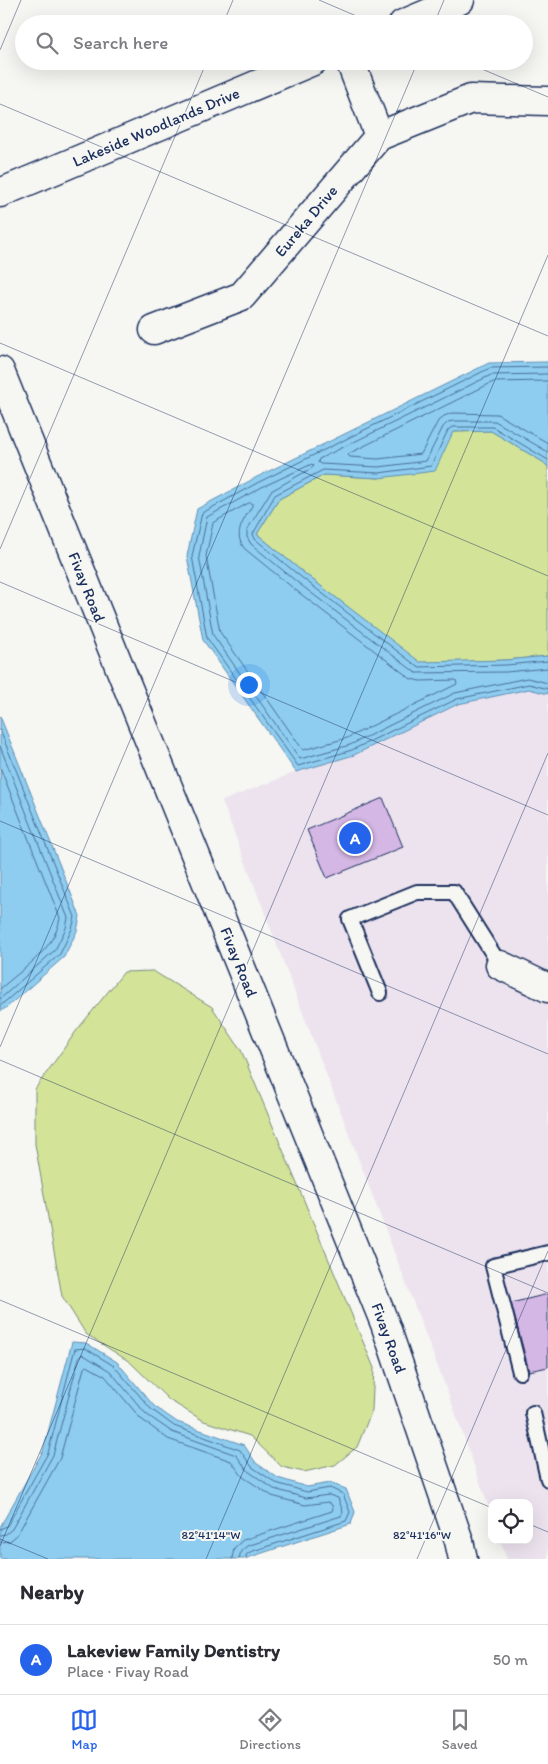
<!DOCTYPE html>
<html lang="en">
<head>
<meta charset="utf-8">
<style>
	:root { --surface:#fff; --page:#f7f7f7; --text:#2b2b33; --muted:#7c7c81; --line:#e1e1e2; --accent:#2563eb }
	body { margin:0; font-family:Itim,sans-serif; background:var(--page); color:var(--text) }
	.controls { position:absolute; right:15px; bottom:15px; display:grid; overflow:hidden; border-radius:10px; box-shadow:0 5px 20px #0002 }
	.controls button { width:45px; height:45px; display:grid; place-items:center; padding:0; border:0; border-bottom:1px solid var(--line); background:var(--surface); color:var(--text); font:25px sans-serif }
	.you { position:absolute; left:248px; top:684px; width:18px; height:18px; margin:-12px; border:4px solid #fff; border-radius:50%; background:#1a73e8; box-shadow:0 0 0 8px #1a73e833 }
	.badge { display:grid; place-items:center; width:32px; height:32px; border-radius:50%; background:var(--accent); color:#fff; font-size:16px; font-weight:700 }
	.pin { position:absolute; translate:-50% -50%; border:2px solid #fff; box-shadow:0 1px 5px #0006 }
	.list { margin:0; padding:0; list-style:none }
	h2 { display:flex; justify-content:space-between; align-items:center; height:65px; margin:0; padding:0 20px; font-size:21px }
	h2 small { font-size:16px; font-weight:400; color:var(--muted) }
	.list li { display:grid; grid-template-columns:32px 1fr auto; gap:15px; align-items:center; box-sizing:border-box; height:70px; padding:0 20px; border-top:1px solid var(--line) }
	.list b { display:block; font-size:19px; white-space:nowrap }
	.list p { margin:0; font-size:16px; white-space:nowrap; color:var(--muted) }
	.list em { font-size:16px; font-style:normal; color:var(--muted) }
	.icon { flex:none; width:28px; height:28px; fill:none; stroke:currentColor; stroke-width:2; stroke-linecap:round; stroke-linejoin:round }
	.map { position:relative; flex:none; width:548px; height:1559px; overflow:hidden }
	.search { position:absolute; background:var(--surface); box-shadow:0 5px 20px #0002; left:15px; right:15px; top:15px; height:55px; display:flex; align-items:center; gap:12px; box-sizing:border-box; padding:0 18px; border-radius:28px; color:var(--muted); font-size:19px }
	.sheet { height:135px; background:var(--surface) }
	nav { display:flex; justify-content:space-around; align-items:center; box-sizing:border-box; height:70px; border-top:1px solid var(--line); background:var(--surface); font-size:14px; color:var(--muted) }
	nav a { display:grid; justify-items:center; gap:2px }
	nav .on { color:var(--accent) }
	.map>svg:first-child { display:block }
</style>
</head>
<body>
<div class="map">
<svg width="548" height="1559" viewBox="0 0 548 1559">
	<rect width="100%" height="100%" fill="#f6f6f2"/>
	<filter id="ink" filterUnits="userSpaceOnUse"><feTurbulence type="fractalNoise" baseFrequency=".02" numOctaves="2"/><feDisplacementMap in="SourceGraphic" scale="10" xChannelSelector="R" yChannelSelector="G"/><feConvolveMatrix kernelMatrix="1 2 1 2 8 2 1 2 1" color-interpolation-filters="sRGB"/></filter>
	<g filter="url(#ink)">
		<path fill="#ece3ee" d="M 529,689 L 548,694 L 548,1559 L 507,1559 L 500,1540 L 529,1540 L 529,1503 L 492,1503 L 492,1516 L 454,1409 L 222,801 L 296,772 L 354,755 L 458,704 Z"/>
		<path fill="#d3e498" stroke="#778a7b" d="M 491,431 L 543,462 L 548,467 L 548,656 L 506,660 L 420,663 L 304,573 L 257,534 L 279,499 L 324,475 L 379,478 L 453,432 Z
			M 153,971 L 212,1007 L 241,1050 L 374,1368 L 372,1410 L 357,1447 L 335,1465 L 304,1472 L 282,1467 L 250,1436 L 204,1421 L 169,1400 L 130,1362 L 86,1334 L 62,1296 L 35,1144 L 35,1089 L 77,1030 L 124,972 Z"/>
		<path fill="#8ecdef" stroke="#608eb5" d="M 548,362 L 548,467 L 543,462 L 491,431 L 453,432 L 435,471 L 379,478 L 324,475 L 279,499 L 257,534 L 304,573 L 420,662 L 506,660 L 548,656 L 548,694 L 529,689 L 458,704 L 354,755 L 296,772 L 203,640 L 187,556 L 197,509 L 257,477 L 489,363 Z
			M 0,716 L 80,916 L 77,931 L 64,957 L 6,1008 L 0,1011 Z
			M 72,1342 L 86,1343 L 117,1362 L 154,1406 L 177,1422 L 244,1445 L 256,1463 L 278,1478 L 307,1487 L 330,1483 L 346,1489 L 355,1512 L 351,1524 L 244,1559 L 0,1559 L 0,1527 L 43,1451 Z"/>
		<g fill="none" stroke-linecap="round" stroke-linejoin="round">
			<path stroke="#496e98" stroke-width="1" d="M 548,367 L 490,368 L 259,482 L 202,513 L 192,556 L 207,638 L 298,766 L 352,750 L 457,699 L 529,684 L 548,689
				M 548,374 L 491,375 L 319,459 L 318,462 L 320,464 L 379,467 L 426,461 L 443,427 L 448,422 L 453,421 L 495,421 L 548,452
				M 548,381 L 493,382 L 350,453 L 348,455 L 350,457 L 378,459 L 421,454 L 438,421 L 444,416 L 452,413 L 497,414 L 548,443
				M 548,460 L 493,427 L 452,427 L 448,430 L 431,466 L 379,473 L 323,470 L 275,495 L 253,534 L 255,539 L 301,577 L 418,667 L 506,665 L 548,661
				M 249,503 L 252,503 L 252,506 C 244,520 232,534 245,549 L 293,588 L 411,679 L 420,681 L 456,680 L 457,684 L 347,738 L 303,750 L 220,632 L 206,556 L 213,523 Z
				M 548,668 L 506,672 L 416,673 L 297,582 L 251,544 L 247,537 L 247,530 L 271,491 L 312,468 L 314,466 L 312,464 L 262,487 L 207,517 L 199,556 L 213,635 L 300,759 L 350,745 L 455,693 L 527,678 L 548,683
				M 0,730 L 75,917 L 72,929 L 60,954 L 0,1006
				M 0,746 L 68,918 L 66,928 L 55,950 L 0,999
				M 0,767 L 60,918 C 55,950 22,969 0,989
				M 0,1529 L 7,1526 L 48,1453 L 73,1356 L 75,1349 L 85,1348 L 114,1366 L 151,1409 L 174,1426 L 240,1450 L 252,1467 L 276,1483 L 307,1492 L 330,1488 L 343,1494 L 350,1512 L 346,1521 L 250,1552 L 246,1555 L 246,1559
				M 0,1535 L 6,1534 L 12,1529 L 53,1455 L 79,1358 L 82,1354 L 110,1371 L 146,1414 L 172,1432 L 236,1455 L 248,1471 L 274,1489 L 306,1498 L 329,1495 L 338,1498 L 343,1512 L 341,1516 L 247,1546 L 241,1551 L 239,1559
				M 0,1542 L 10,1541 L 17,1535 L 60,1458 L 84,1368 L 87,1366 L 105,1376 L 141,1419 L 168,1439 L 231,1461 L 243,1477 L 272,1496 L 305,1505 L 328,1502 L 332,1505 L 333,1509 L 332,1511 L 243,1540 L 234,1548 L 232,1559"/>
		</g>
		<path fill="#d4b7e4" stroke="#1b2f5e" d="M 383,798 L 403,847 L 327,878 L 307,830 Z
			M 548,1294 L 548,1367 L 529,1371 L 511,1303 Z"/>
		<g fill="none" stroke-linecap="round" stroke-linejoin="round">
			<defs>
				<path id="service" d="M 380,993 L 350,919 L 417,892 L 454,892 L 500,965
					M 520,1372 L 493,1266 L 548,1253
					M 533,1413 L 548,1479"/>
				<path id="minor" d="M 403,24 L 460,0
					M 379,136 L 471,99 L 548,101
					M 0,193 L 313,61
					M 154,330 L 242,296 L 379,136 L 350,61
					M 500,965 L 548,988"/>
				<path id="tertiary" d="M 0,371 L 385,1324 L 459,1541 L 463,1559"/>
			</defs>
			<use href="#service" stroke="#1b2f5e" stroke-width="18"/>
			<use href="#minor" stroke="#1b2f5e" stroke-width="31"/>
			<use href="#tertiary" stroke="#1b2f5e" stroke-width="31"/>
			<use href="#service" stroke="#f6f6f2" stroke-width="14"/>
			<use href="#minor" stroke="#f6f6f2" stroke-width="28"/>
			<use href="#tertiary" stroke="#f6f6f2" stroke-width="28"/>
		</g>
	</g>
	<path fill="none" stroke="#1b2f5e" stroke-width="1" stroke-opacity="0.45" d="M 319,0 L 375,24M 223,24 L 233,0M 434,24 L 444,0M 0,50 L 21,0M 463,61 L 548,97M 0,104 L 548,336M 0,343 L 548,576M 0,549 L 207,61M 0,582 L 548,815M 0,821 L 548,1054M 0,1047 L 418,61M 0,1060 L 548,1293M 0,1300 L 492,1508M 529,1524 L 548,1532M 0,1539 L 48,1559M 0,1546 L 548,255M 206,1559 L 548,753M 417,1559 L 548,1251"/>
	<g text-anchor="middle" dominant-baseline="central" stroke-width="4" stroke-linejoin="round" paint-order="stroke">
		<g font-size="16" fill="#1b2f5e" stroke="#f6f6f2">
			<text transform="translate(156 127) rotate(-23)">Lakeside Woodlands Drive</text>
			<text transform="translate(306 221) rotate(-50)">Eureka Drive</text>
			<text transform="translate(87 587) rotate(68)">Fivay Road</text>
			<text transform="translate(239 962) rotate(68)">Fivay Road</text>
			<text transform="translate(389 1338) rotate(70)">Fivay Road</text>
		</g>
	</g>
	<g font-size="12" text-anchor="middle" fill="#1b2f5e" stroke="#f6f6f2" stroke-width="4" stroke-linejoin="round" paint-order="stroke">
		<text x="211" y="1539">82°41'14"W</text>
		<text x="422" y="1539">82°41'16"W</text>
	</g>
</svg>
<div class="controls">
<button><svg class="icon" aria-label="locate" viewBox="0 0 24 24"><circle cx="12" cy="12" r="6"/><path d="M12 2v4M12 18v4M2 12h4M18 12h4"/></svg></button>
</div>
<div class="you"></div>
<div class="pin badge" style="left:355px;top:838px">A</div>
<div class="search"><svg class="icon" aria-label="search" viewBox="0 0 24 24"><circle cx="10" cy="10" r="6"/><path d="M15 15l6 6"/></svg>Search here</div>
</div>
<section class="sheet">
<h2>Nearby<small></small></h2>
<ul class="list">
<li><span class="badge">A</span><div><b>Lakeview Family Dentistry</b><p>Place · Fivay Road</p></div><em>50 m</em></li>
</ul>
</section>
<nav>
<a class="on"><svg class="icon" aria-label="map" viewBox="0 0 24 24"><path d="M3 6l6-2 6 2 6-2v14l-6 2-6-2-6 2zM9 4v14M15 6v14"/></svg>Map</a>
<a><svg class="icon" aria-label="directions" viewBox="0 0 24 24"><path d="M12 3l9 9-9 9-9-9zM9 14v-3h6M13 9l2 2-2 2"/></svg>Directions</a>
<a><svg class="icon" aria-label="saved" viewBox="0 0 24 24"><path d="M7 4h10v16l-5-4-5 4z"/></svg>Saved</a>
</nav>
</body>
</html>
